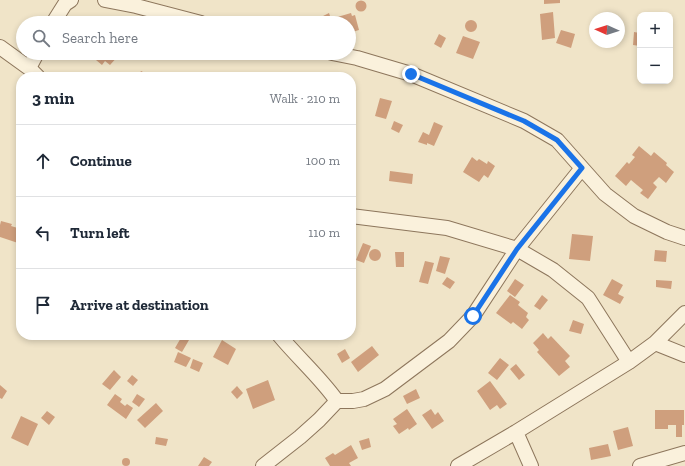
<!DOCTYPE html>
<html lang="en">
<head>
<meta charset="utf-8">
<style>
	:root { --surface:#fff; --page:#f6f6f7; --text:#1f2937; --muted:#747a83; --line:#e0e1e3 }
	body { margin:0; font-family:"Zilla Slab",serif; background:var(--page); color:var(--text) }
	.controls { position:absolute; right:12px; top:12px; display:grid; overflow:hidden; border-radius:8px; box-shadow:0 2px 6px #0003 }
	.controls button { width:36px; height:36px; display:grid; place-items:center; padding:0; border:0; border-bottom:1px solid var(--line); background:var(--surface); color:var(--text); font:20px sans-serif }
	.compass { position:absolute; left:589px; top:12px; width:36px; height:36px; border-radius:50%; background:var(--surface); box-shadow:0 2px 6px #0003; rotate:273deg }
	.stop { position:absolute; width:12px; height:12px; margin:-9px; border:3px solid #1a73e8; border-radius:50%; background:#fff }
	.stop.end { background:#1a73e8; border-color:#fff; box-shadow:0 1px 4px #0008 }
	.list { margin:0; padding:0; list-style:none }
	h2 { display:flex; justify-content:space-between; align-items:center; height:52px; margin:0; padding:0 16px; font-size:17px }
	h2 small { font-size:13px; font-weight:400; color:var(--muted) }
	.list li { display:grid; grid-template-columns:26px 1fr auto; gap:12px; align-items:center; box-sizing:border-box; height:72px; padding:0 16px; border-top:1px solid var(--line) }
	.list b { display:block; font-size:15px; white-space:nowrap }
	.list em { font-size:13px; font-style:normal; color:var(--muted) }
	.icon { flex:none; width:22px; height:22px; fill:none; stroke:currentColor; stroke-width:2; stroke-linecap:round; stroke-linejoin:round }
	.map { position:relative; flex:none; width:685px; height:466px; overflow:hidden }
	.search { position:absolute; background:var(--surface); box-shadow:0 2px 6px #0003; left:16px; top:16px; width:340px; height:44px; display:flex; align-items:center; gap:10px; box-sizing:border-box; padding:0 14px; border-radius:22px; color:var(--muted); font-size:15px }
	.panel { position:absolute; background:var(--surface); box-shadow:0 2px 6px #0003; left:16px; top:72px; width:340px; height:268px; border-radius:16px }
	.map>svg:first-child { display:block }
</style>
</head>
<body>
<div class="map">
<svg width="685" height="466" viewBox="0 0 685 466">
	<rect width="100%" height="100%" fill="#f0e4c8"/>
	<path fill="#cf9f7d" d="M 544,0 L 560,0 L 560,3 L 544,4 Z
		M355.5 6a5.5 5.5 0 1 1 11 0a5.5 5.5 0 1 1-11 0Z
		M 553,12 L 555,38 L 542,40 L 540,14 Z
		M 329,13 L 332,22 L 325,23 L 323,16 Z
		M 351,13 L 352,16 L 355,15 L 359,30 L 349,33 L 349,23 L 335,23 L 334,18 Z
		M465 26a6 6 0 1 1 12 0a6 6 0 1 1-12 0Z
		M 561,30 L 575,34 L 571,48 L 556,43 Z
		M 634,32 L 640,33 L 640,46 L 633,45 Z
		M 439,34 L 446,38 L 441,48 L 434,44 Z
		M 463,36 L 480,42 L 473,59 L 456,53 Z
		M 92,53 L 116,53 L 119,55 L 110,65 L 105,61 L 102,65 L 90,55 Z
		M 141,71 L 153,77 L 138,77 Z
		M 164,73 L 175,73 L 175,77 L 163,77 Z
		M 380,98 L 392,101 L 386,119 L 375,116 Z
		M 394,121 L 403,125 L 399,133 L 391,129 Z
		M 434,122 L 443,126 L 434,146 L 427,143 L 427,145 L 418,142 L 423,132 L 429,135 Z
		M 639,146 L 651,156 L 654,152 L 667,163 L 666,165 L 674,172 L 666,183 L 659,177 L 653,183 L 657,187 L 648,199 L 640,193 L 643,190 L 631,180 L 626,186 L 615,176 L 627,162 L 629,164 L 635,157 L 632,155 Z
		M 472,157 L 477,161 L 479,159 L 487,164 L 488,161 L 495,166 L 488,178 L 484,175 L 479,182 L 463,172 Z
		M 390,171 L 413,174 L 412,184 L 389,181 Z
		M 1,221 L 12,224 L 11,226 L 21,229 L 21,235 L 18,243 L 0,237 L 0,225 Z
		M 572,234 L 593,236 L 590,261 L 569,259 Z
		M 363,243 L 371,246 L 364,263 L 356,260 Z
		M369 255a6 6 0 1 1 12 0a6 6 0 1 1-12 0Z
		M 655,250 L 667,251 L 666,262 L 654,261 Z
		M 395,252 L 404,252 L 404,267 L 396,267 Z
		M 440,256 L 450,258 L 445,274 L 436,271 Z
		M 425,261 L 434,263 L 428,284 L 419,282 Z
		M 447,277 L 455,282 L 450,289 L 442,284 Z
		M 515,279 L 524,285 L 515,297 L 507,291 Z
		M 612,279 L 623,285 L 618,294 L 624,297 L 620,304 L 603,295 Z
		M 656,280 L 672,281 L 671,289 L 656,287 Z
		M 510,295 L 520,302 L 518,305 L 528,313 L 526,317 L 529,320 L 522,329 L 513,322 L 511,324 L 496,313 Z
		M 542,295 L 548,300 L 540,310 L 534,306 Z
		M 573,320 L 584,324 L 581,334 L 569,331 Z
		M 543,333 L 548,339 L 551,336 L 570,356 L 565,361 L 570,367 L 559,376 L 537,352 L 539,350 L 533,343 Z
		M 182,336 L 189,340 L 182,352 L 175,348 Z
		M 222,340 L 236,349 L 228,365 L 213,357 Z
		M 372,346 L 379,355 L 358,372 L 351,362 Z
		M 345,349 L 350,358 L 342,363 L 337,354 Z
		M 178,352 L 191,358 L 186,367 L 174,362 Z
		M 500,358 L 509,365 L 497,380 L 488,373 Z
		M 193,359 L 203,363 L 199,372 L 190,368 Z
		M 516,364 L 525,375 L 519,380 L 510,369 Z
		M 114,370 L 121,377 L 110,390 L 102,384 Z
		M 132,375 L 138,380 L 133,386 L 127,381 Z
		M 268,380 L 275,400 L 253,409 L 246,389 Z
		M 490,381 L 507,404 L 500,409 L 497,405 L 490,410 L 477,391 Z
		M 0,385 L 7,391 L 2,399 L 0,398 Z
		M 237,386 L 243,393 L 237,399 L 231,392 Z
		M 416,389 L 420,398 L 407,404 L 403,396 Z
		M 115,394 L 122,399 L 120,402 L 125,406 L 127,404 L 133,408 L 126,419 L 107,405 Z
		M 137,394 L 145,399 L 139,407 L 132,402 Z
		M 156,403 L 163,411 L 145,428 L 137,420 Z
		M 407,409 L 417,424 L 409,430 L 408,428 L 399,434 L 393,426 L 397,424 L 393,419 Z
		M 431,409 L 435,415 L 438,412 L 444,421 L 432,429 L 422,415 Z
		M 655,410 L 684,410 L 684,425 L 682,425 L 682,437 L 676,437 L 676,425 L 668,425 L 668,429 L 655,429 Z
		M 47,411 L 55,417 L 49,425 L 41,418 Z
		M 21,416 L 38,424 L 28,446 L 11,438 Z
		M 628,427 L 633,446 L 618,450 L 613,431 Z
		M 156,437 L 168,439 L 166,446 L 155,444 Z
		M 369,438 L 371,447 L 362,450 L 359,441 Z
		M 608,444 L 611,456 L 591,460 L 589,448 Z
		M 351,445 L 358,458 L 349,463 L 351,466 L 330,466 L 325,458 L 333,453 L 335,455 Z
		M 204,457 L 212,462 L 209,466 L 198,466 Z
		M122 462a4 4 0 1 1 8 0a4 4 0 1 1-8 0Z"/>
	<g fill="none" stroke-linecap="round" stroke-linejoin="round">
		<defs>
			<path id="minor" d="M 105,0 L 136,6 L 201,23
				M 53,23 L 65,4 L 71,0
				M 0,47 L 29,68 L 38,77
				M 332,53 L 357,58 L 411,74 L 524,121 L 557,140 L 605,194 L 634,216 L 667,232 L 685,238
				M 29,68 L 37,53
				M 351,216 L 447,228 L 517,249 L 553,270 L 588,298 L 629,362
				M 655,343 L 685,355
				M 337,401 L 353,401 L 364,399 L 385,389 L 449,341 L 473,316 L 517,249 L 582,168
				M 516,432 L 531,466
				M 263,466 L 300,437 L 319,420 L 337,401 C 320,377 298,358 279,335
				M 458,466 L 516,432 L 629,362 L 655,343 L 685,313
				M 640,466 L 685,453"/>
		</defs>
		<use href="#minor" stroke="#8d765c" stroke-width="16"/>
		<use href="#minor" stroke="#faf1dc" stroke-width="14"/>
	</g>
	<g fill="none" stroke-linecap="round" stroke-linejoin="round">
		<path stroke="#1a73e8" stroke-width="5" d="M 411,74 L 524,121 L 557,140 L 582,168 L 517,249 L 473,316"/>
	</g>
</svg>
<div class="controls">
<button>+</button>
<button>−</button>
</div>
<svg class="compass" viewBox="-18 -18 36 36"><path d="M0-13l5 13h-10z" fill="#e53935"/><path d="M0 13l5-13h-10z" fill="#747a83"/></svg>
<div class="stop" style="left:473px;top:316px"></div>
<div class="stop end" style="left:411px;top:74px"></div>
<div class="search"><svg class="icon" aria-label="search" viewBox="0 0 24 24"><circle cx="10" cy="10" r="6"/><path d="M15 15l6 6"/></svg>Search here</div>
<section class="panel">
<h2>3 min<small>Walk · 210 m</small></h2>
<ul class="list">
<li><svg class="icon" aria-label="ahead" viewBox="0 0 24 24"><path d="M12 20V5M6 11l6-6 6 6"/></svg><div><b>Continue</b></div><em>100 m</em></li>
<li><svg class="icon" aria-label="left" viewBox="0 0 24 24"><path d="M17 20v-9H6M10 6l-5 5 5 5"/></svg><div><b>Turn left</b></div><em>110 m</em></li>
<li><svg class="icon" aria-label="arrive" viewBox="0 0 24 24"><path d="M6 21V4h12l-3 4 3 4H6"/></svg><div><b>Arrive at destination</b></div></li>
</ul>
</section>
</div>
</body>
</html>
